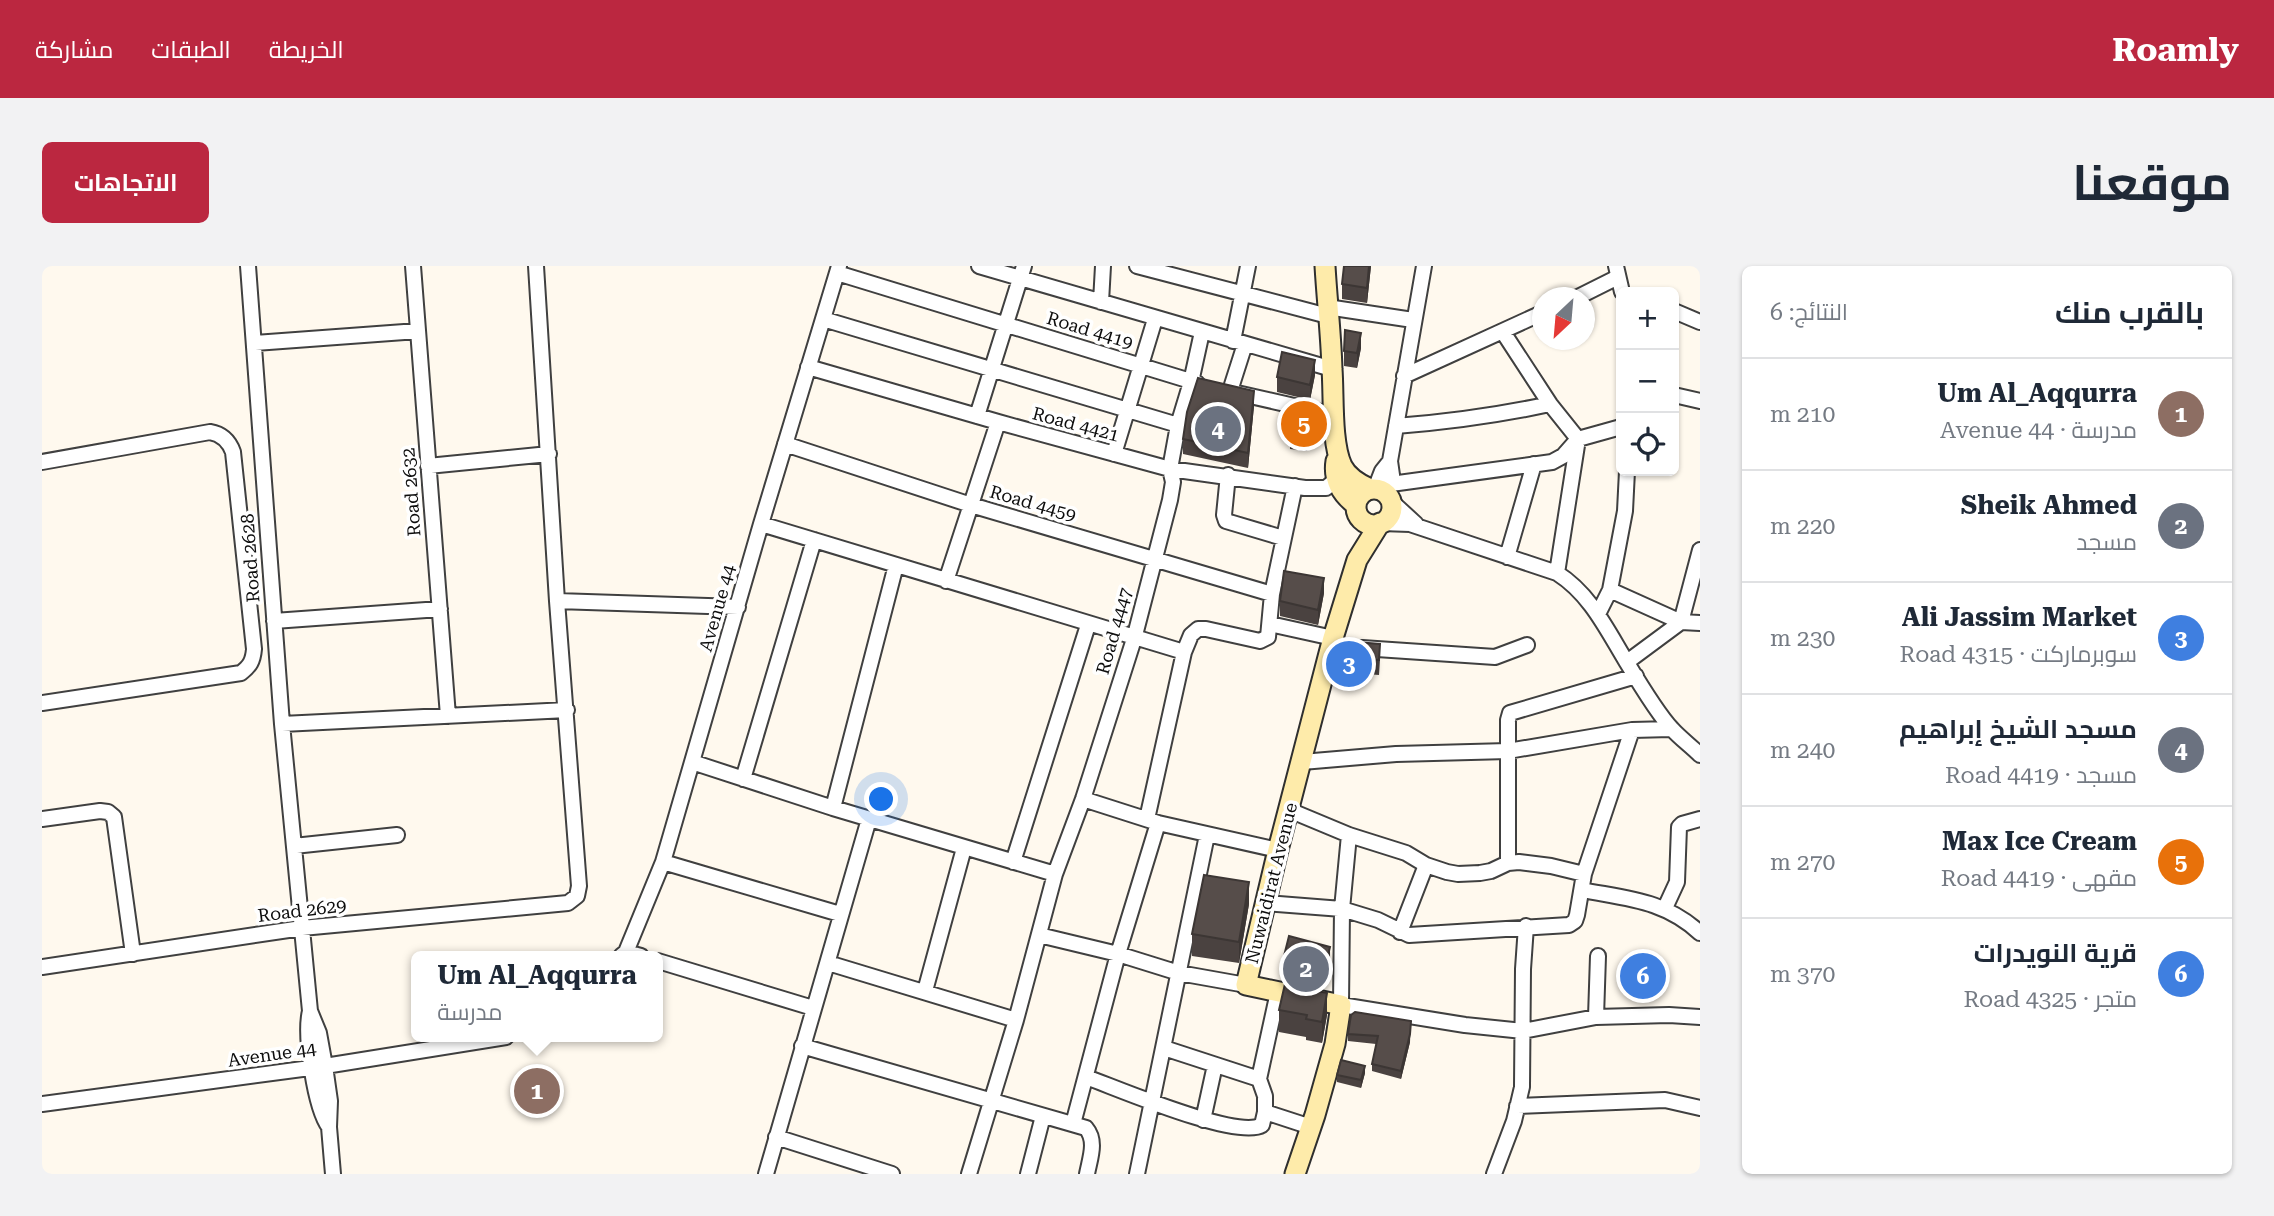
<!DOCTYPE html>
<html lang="ar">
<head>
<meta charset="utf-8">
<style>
	:root { --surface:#fff; --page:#f2f2f3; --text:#1f2937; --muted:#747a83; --line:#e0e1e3; --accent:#bb2740 }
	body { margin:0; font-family:"Roboto Serif",Cairo,serif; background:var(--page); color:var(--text); direction:rtl }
	.controls { position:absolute; right:21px; top:21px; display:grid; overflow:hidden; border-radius:10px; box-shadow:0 2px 5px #0004 }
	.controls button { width:63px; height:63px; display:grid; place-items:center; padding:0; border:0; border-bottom:2px solid var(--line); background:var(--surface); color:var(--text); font:35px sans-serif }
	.compass { position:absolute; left:1490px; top:21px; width:63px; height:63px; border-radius:50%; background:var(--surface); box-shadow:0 2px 5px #0004; rotate:206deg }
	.you { position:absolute; left:840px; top:534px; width:24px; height:24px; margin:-18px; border:5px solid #fff; border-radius:50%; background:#1a73e8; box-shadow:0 0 0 10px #1a73e833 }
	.badge { display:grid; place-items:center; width:46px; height:46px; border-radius:50%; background:var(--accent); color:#fff; font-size:23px; font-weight:700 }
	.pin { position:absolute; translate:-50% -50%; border:4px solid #fff; box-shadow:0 2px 7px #0006 }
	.popup { position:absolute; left:369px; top:685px; width:252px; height:91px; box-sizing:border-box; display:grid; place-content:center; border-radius:10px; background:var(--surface); filter:drop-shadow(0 2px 5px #0005); font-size:23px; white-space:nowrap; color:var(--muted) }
	.popup b { font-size:26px; color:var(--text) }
	.popup::after { content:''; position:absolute; left:50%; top:100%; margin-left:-14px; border:14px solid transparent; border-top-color:var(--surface) }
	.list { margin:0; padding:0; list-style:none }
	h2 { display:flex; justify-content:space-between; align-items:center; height:91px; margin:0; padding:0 28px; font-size:30px }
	h2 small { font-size:23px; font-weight:400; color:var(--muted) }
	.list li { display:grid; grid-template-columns:46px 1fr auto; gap:21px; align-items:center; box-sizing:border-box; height:112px; padding:0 28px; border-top:2px solid var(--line) }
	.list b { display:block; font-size:26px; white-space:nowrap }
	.list p { margin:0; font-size:23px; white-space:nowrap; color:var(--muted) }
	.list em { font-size:23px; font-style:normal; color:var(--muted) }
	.icon { flex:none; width:38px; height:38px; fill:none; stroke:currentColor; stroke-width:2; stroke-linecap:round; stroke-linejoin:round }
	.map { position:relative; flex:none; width:1658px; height:908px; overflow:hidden; direction:ltr; border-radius:10px }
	header { display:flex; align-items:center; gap:42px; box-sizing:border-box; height:98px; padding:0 35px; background:var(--accent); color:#fff }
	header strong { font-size:33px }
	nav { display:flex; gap:38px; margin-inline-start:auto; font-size:24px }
	.intro { display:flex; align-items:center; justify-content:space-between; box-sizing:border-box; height:168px; padding:0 42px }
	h1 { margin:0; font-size:49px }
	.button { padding:18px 32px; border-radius:10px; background:var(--accent); color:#fff; font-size:24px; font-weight:700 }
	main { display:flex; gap:42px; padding:0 42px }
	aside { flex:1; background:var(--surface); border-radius:10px; box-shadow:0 2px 5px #0004 }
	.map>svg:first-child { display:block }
</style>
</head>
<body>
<header>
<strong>Roamly</strong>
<nav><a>الخريطة</a><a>الطبقات</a><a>مشاركة</a></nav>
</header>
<div class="intro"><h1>موقعنا</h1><a class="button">الاتجاهات</a></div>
<main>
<aside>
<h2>بالقرب منك<small>النتائج: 6</small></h2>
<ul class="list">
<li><span class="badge" style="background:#8d6e63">1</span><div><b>Um Al_Aqqurra</b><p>مدرسة · Avenue 44</p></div><em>210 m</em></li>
<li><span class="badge" style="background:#6b7280">2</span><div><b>Sheik Ahmed</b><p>مسجد</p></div><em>220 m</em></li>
<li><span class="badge" style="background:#3f7fe0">3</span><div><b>Ali Jassim Market</b><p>سوبرماركت · Road 4315</p></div><em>230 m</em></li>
<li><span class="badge" style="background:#6b7280">4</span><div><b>مسجد الشيخ إبراهيم</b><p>مسجد · Road 4419</p></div><em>240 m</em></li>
<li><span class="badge" style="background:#e8710a">5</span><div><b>Max Ice Cream</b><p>مقهى · Road 4419</p></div><em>270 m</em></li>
<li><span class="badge" style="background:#3f7fe0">6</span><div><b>قرية النويدرات</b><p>متجر · Road 4325</p></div><em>370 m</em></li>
</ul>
</aside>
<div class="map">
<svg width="1658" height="908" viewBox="0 0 1658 908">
	<rect width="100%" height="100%" fill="#fff9ee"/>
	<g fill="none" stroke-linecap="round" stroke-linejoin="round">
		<defs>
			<path id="street" d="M 206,0 L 240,458 L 268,745 C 262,769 273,842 287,861
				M 371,0 L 406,450
				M 937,0 L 1290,103
				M 1095,0 L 1286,50
				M 1574,0 L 1580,26
				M 795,7 L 1155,117
				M 1534,32 L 1576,11
				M 1059,36 L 1061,0
				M 1285,41 L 1371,54
				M 1632,45 L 1658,56
				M 781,53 L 1136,159
				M 1461,66 L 1508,138 L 1536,173 L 1515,307
				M 1191,75 L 1206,0
				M 213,77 L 376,65
				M 766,101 L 956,156 L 1128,203 L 1263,222 L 1284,222 L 1295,213
				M 1362,110 L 1500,47
				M 1188,125 L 1203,78
				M 1195,127 L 1292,149
				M 1632,129 L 1658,135
				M 935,150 L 982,0
				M 1354,160 C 1406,156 1457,149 1508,138
				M 743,178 L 929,239 L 1230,328
				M 1072,188 L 1113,53
				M 0,196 L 168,166 C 180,168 187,175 191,186 L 212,383 C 211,395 208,400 199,407 L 0,437
				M 386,200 L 507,188
				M 1186,209 L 1182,249 L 1184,255 L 1241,272
				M 1349,218 L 1510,196 L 1521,190 L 1536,173 L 1579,161
				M 1333,223 L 1340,205 L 1348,195
				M 1345,229 L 1350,209 L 1348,195 L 1382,0
				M 1349,235 L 1374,258
				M 1339,257 L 1368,258 L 1515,307 C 1548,328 1564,362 1584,395 C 1596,415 1615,447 1630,463 C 1638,472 1649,480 1658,489
				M 719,258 L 1142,386
				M 1465,291 L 1492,198
				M 904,315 L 956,156
				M 1568,324 L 1639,356 L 1658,284
				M 515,335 L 696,341
				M 1556,348 L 1568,324 L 1583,245 L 1585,205
				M 232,355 L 398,343
				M 1228,358 L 1291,372
				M 1320,382 L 1453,391 L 1485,379
				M 1585,396 L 1639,356 L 1658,357
				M 240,458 L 525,444
				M 650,496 L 791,542 L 1013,608
				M 1260,496 L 1354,488 L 1466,485 L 1590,464 L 1629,463
				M 701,513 L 772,274
				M 1041,533 L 1116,557 L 1236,584
				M 791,542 L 854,299
				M 1247,544 L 1307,569 L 1364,587 L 1384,599 L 1405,606 L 1416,608 L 1438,607 L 1449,605 L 1466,597 L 1477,596 L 1509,600 L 1542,608
				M 0,553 L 58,545 L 66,546 L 72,551 L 91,688
				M 1105,553 L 1142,386 L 1149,369 L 1156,363 L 1164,363 L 1218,375 L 1226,371 L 1230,328 L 1253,220
				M 1307,569 L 1300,643 L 1299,739 L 1423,759 L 1481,765 L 1554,751 L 1627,749 L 1658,751
				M 252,580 L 355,569
				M 621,596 L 798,648
				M 971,596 L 1046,359
				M 1466,597 L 1466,454 L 1468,447 L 1594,410
				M 1540,624 C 1586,633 1622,634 1658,667
				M 1223,637 L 1300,643 L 1336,654 L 1367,669 L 1527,659 L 1533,655 L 1535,649 L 1542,608 L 1590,464
				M 1623,642 L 1635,616 L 1637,561 L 1640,558 L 1658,553
				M 1358,666 L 1384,599
				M 997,669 L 1076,688 L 1137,707 L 1204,719
				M 584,686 L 599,690
				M 579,690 L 584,686 L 621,596 L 719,258 L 797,0
				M 616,695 L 771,742
				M 786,697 L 974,754
				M 0,701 L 260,662 L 526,637 L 535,630 L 537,620 L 515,335 L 494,0
				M 883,725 L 922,582
				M 268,745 L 277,767 L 283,800 L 288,835 L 287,861 L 291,908
				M 1554,751 L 1556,690
				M 760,780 L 1044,862 C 1055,875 1048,892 1045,908
				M 1122,782 L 1217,813
				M 1044,811 C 1075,822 1195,874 1220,859 L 1223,846 L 1269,861
				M 0,838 L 283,800 L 464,771
				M 1475,840 L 1623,834 L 1658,842
				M 1223,846 L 1223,830 L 1217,813 L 1236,726
				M 1161,854 L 1173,799
				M 1031,858 L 1076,688 L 1116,557
				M 734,871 L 850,908
				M 724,908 L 827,553
				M 927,908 L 974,754 L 1013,608 L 1041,533 L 1092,373 L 1128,234 L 1131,216 L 1128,203 L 1136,159 L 1149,116 L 1160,66
				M 986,908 L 1001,850
				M 1095,908 L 1165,569
				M 1452,908 L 1472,855 L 1480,821 L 1481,703 L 1484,660"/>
			<path id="secondary" d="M 1283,0 C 1285,34 1289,69 1290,103 C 1292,129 1289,176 1300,200 C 1306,212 1317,218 1328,223
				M 1294,195 C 1291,213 1299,228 1314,239
				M1314 241a18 18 0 1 1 36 0a18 18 0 1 1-36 0Z
				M 1253,908 L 1273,849 L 1293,778 L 1299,739 L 1204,719 L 1236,584 L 1291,372 L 1315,294 L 1338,257"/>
		</defs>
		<use href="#street" stroke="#404040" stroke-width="18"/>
		<use href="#secondary" stroke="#2f2f2f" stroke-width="23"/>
		<use href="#street" stroke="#fff" stroke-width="14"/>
		<use href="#secondary" stroke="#feebaa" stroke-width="19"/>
	</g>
	<path fill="#4a4240" d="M 1329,0 L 1325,37 L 1300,33 L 1300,18 Z
		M 1319,82 L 1315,102 L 1302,100 L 1302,85 Z
		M 1273,109 L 1268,134 L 1235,126 L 1235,111 Z
		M 1212,140 L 1206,202 L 1141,188 L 1141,173 Z
		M 1265,153 L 1267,174 L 1265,185 L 1248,183 L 1248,168 Z
		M 1282,327 L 1276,359 L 1238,350 L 1238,335 Z
		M 1300,391 L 1338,393 L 1337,409 L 1300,406 Z
		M 1207,638 L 1197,697 L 1150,690 L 1150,668 Z
		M 1241,694 L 1288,696 L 1282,720 L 1241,709 Z
		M 1237,744 L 1285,749 L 1280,777 L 1264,774 L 1264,771 L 1237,766 Z
		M 1369,755 L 1368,776 L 1359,813 L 1330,805 L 1330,798 L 1334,778 L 1306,775 L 1306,768 Z
		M 1323,807 L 1319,822 L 1295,816 L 1295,809 Z"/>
	<path fill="#3c3634" d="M 1327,0 L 1329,0 L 1325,37 L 1325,22 Z
		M 1319,67 L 1319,82 L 1315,102 L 1315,87 Z
		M 1273,94 L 1273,109 L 1268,134 L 1268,119 Z
		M 1212,125 L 1212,140 L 1206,202 L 1206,187 Z
		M 1267,159 L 1267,174 L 1265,185 L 1265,170 Z
		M 1282,312 L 1282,327 L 1276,359 L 1276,344 Z
		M 1207,616 L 1207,638 L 1197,697 L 1197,676 Z
		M 1288,681 L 1288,696 L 1282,720 L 1282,705 Z
		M 1285,727 L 1285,749 L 1280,777 L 1280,756 Z
		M 1368,768 L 1368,776 L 1359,813 L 1359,805 Z
		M 1323,800 L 1323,807 L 1319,822 L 1319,814 Z"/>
	<path fill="#564d4a" stroke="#3c3634" stroke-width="2" d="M 1302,0 L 1327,0 L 1325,22 L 1300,18 Z
		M 1303,64 L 1319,67 L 1315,87 L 1302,85 Z
		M 1240,86 L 1273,94 L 1268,119 L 1235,111 Z
		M 1156,112 L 1212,125 L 1206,187 L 1141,173 L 1145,146 Z
		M 1253,135 L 1265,138 L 1263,153 L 1267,159 L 1265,170 L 1248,168 Z
		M 1242,305 L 1282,312 L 1276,344 L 1238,335 Z
		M 1301,375 L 1338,378 L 1337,394 L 1300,391 Z
		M 1162,609 L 1207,616 L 1197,676 L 1150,668 Z
		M 1247,670 L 1288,681 L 1282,705 L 1241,694 Z
		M 1243,718 L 1285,727 L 1280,756 L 1264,753 L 1265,749 L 1237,744 Z
		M 1313,746 L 1369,755 L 1368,768 L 1359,805 L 1330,798 L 1336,770 L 1306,768 L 1309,749 Z
		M 1299,794 L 1323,800 L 1319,814 L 1295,809 Z"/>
	<g text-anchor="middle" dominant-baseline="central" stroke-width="7" stroke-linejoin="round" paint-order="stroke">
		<g font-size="18" fill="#0d0d0d" stroke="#fff">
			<text transform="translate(1048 64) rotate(17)">Road 4419</text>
			<text transform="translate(1034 158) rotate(15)">Road 4421</text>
			<text transform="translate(369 226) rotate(-94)">Road 2632</text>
			<text transform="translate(991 237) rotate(16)">Road 4459</text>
			<text transform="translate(208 292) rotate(-94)">Road 2628</text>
			<text transform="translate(675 342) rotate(-74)">Avenue 44</text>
			<text transform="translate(1072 365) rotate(-74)">Road 4447</text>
			<text transform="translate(1229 617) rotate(-76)">Nuwaidirat Avenue</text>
			<text transform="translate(260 644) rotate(-7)">Road 2629</text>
			<text transform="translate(230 788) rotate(-8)">Avenue 44</text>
		</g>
	</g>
</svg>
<div class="controls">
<button>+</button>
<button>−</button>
<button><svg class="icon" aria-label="locate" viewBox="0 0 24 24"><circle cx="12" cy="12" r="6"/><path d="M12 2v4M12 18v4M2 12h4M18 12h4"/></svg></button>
</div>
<svg class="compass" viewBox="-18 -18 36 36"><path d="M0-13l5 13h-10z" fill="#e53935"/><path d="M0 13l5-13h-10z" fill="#747a83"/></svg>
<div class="you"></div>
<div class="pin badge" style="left:495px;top:825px;background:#8d6e63">1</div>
<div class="popup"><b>Um Al_Aqqurra</b>مدرسة</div>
<div class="pin badge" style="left:1264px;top:703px;background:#6b7280">2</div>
<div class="pin badge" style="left:1307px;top:398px;background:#3f7fe0">3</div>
<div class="pin badge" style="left:1176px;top:163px;background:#6b7280">4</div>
<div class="pin badge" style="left:1262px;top:158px;background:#e8710a">5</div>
<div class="pin badge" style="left:1601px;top:710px;background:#3f7fe0">6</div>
</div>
</main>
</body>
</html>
